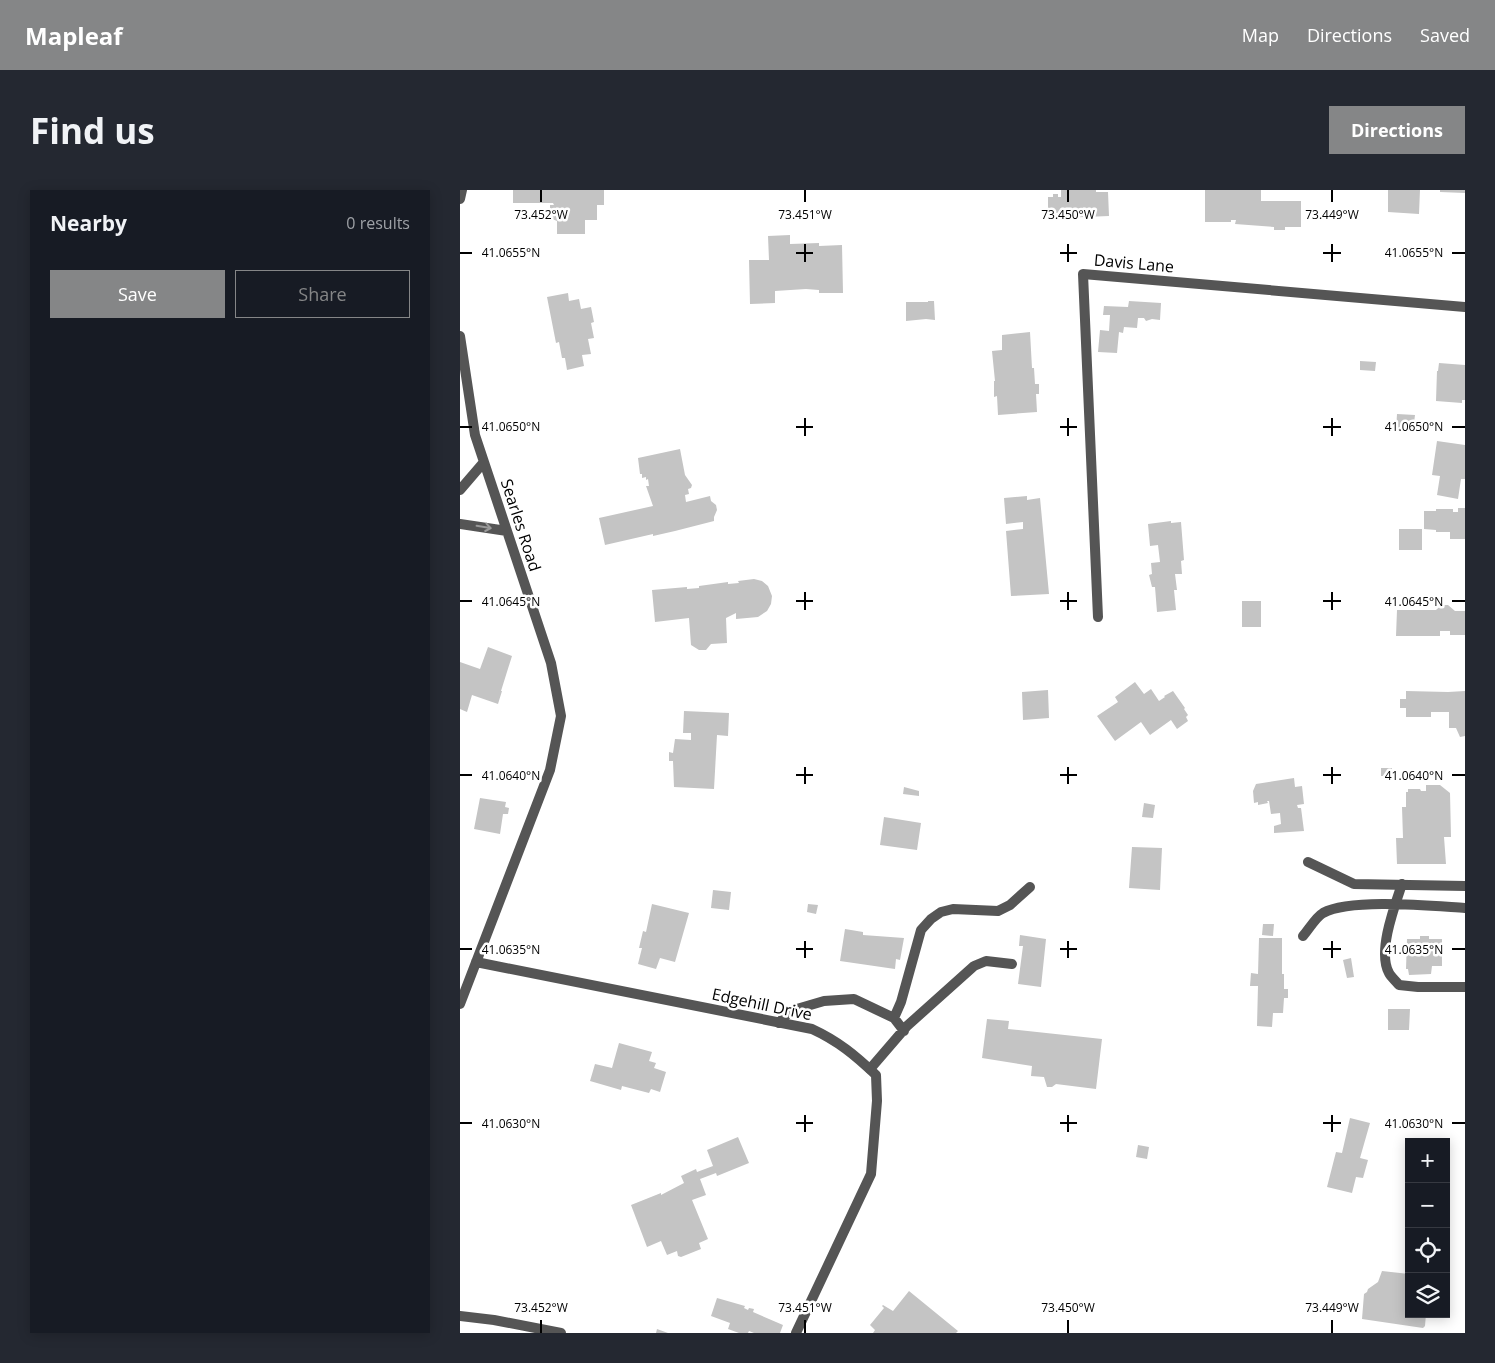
<!DOCTYPE html>
<html lang="en">
<head>
<meta charset="utf-8">
<style>
	:root { --surface:#171b24; --page:#242831; --text:#f1f3f6; --muted:#9ea1a6; --line:#363941; --accent:#858687 }
	body { margin:0; font-family:"Open Sans",sans-serif; background:var(--page); color:var(--text) }
	.controls { position:absolute; right:15px; bottom:15px; display:grid; overflow:hidden; border-radius:0px; box-shadow:0 2px 12px #0003 }
	.controls button { width:45px; height:45px; display:grid; place-items:center; padding:0; border:0; border-bottom:1px solid var(--line); background:var(--surface); color:var(--text); font:25px sans-serif }
	.list { margin:0; padding:0; list-style:none }
	h2 { display:flex; justify-content:space-between; align-items:center; height:65px; margin:0; padding:0 20px; font-size:21px }
	h2 small { font-size:16px; font-weight:400; color:var(--muted) }
	.actions { display:flex; gap:10px; padding:15px 20px }
	.actions a { flex:1; padding:11px 0; border:1px solid var(--accent); border-radius:0px; text-align:center; font-size:18px; color:var(--accent) }
	.actions .main { background:var(--accent); color:#fff }
	.icon { flex:none; width:28px; height:28px; fill:none; stroke:currentColor; stroke-width:2; stroke-linecap:round; stroke-linejoin:round }
	.map { position:relative; flex:none; width:1005px; height:1143px; overflow:hidden; border-radius:0px }
	header { display:flex; align-items:center; gap:30px; box-sizing:border-box; height:70px; padding:0 25px; background:var(--accent); color:#fff }
	header strong { font-size:24px }
	nav { display:flex; gap:28px; margin-inline-start:auto; font-size:18px }
	.intro { display:flex; align-items:center; justify-content:space-between; box-sizing:border-box; height:120px; padding:0 30px }
	h1 { margin:0; font-size:35px }
	.button { padding:12px 22px; border-radius:0px; background:var(--accent); color:#fff; font-size:18px; font-weight:700 }
	main { display:flex; gap:30px; padding:0 30px }
	aside { flex:1; background:var(--surface); border-radius:0px; box-shadow:0 2px 12px #0003 }
	.map>svg:first-child { display:block }
</style>
</head>
<body>
<header>
<strong>Mapleaf</strong>
<nav><a>Map</a><a>Directions</a><a>Saved</a></nav>
</header>
<div class="intro"><h1>Find us</h1><a class="button">Directions</a></div>
<main>
<aside>
<h2>Nearby<small>0 results</small></h2>
<ul class="list">
</ul>
<div class="actions"><a class="main">Save</a><a>Share</a></div>
</aside>
<div class="map">
<svg width="1005" height="1143" viewBox="0 0 1005 1143">
	<rect width="100%" height="100%" fill="#fff"/>
	<path fill="#c4c4c4" d="M 53,0 L 144,0 L 144,15 L 137,15 L 137,30 L 125,30 L 125,44 L 97,44 L 97,31 L 90,28 L 90,15 L 94,15 L 93,13 L 53,13 Z
		M 601,0 L 636,0 L 636,2 L 648,2 L 649,26 L 601,28 L 601,23 L 588,23 L 588,7 L 593,7 L 593,4 L 598,4 L 598,7 L 601,7 Z
		M 745,0 L 801,0 L 801,11 L 841,11 L 841,37 L 825,37 L 825,40 L 814,40 L 814,37 L 775,34 L 776,30 L 771,30 L 771,32 L 745,32 Z
		M 928,0 L 960,0 L 959,24 L 928,22 Z
		M 980,0 L 1005,0 L 1005,3 L 980,2 Z
		M 330,45 L 330,54 L 359,53 L 359,56 L 382,55 L 383,103 L 359,103 L 359,100 L 346,99 L 315,101 L 315,113 L 290,114 L 289,70 L 309,70 L 308,46 Z
		M 108,103 L 109,111 L 119,109 L 121,119 L 131,117 L 134,132 L 131,133 L 134,148 L 128,149 L 131,164 L 122,165 L 124,176 L 107,180 L 105,168 L 102,168 L 99,152 L 96,153 L 87,107 Z
		M 468,111 L 474,111 L 475,130 L 466,129 L 446,131 L 446,112 L 468,112 Z
		M 669,111 L 701,113 L 700,130 L 692,129 L 686,131 L 684,128 L 678,128 L 677,138 L 664,137 L 663,143 L 659,142 L 657,163 L 638,162 L 640,140 L 649,141 L 650,125 L 643,125 L 644,116 L 668,117 Z
		M 570,142 L 572,178 L 574,178 L 575,194 L 579,194 L 579,204 L 576,204 L 577,222 L 538,225 L 537,206 L 534,207 L 534,191 L 535,191 L 532,161 L 542,160 L 542,145 Z
		M 900,171 L 916,172 L 915,181 L 900,180 Z
		M 979,173 L 1005,175 L 1005,210 L 1002,210 L 1002,213 L 976,211 L 977,181 L 978,181 Z
		M 937,224 L 955,225 L 953,241 L 936,240 Z
		M 977,251 L 1005,255 L 1005,289 L 1001,289 L 998,309 L 977,305 L 980,286 L 972,285 Z
		M 220,259 L 225,285 L 232,295 L 231,298 L 228,299 L 229,304 L 225,305 L 226,312 L 250,306 L 251,311 L 256,315 L 257,320 L 254,327 L 254,331 L 215,341 L 193,346 L 193,344 L 145,355 L 139,328 L 193,316 L 186,296 L 189,296 L 188,289 L 186,290 L 186,287 L 182,288 L 182,284 L 180,284 L 178,268 Z
		M 567,306 L 567,310 L 580,308 L 589,404 L 551,406 L 546,341 L 563,339 L 563,332 L 546,334 L 544,308 Z
		M 998,318 L 1005,318 L 1005,349 L 990,349 L 990,342 L 976,342 L 976,340 L 964,339 L 964,321 L 976,321 L 976,319 L 993,319 L 993,322 L 998,322 Z
		M 711,331 L 711,333 L 721,332 L 724,370 L 721,371 L 722,384 L 715,384 L 717,400 L 714,400 L 716,420 L 697,422 L 695,397 L 692,397 L 689,385 L 692,384 L 691,373 L 700,372 L 698,355 L 690,356 L 688,334 Z
		M 939,339 L 962,339 L 962,360 L 939,360 Z
		M 294,389 L 302,391 L 308,396 L 312,406 L 311,414 L 307,421 L 298,427 L 276,429 L 276,423 L 266,428 L 267,453 L 251,454 L 246,460 L 239,460 L 231,455 L 229,428 L 195,432 L 192,400 L 227,397 L 227,399 L 239,398 L 239,396 L 268,392 L 268,394 L 279,393 L 278,391 Z
		M 782,411 L 801,411 L 801,437 L 782,437 Z
		M 981,415 L 988,415 L 995,421 L 1005,421 L 1005,445 L 990,445 L 990,441 L 980,441 L 980,446 L 936,446 L 937,420 L 976,420 Z
		M 28,457 L 52,466 L 41,501 L 42,501 L 38,514 L 12,505 L 7,522 L 0,519 L 0,472 L 20,479 Z
		M 675,492 L 684,504 L 691,499 L 699,511 L 705,507 L 704,506 L 713,501 L 725,518 L 724,519 L 728,525 L 726,527 L 728,531 L 717,539 L 711,530 L 690,545 L 681,532 L 655,551 L 637,526 L 658,512 L 655,507 Z
		M 588,500 L 589,528 L 563,530 L 562,502 Z
		M 946,501 L 988,502 L 1005,501 L 1005,546 L 1000,547 L 996,538 L 989,538 L 989,522 L 971,522 L 971,527 L 946,527 L 946,518 L 940,518 L 940,509 L 946,509 Z
		M 224,521 L 269,523 L 268,546 L 257,545 L 254,599 L 214,597 L 213,571 L 209,571 L 209,562 L 213,563 L 215,549 L 231,550 L 231,543 L 223,543 Z
		M 921,578 L 932,578 L 931,586 L 921,586 Z
		M 834,588 L 835,597 L 842,596 L 844,614 L 837,615 L 838,618 L 841,618 L 844,641 L 814,643 L 814,636 L 821,634 L 820,623 L 811,624 L 809,611 L 807,611 L 808,613 L 798,615 L 798,612 L 794,613 L 793,601 L 796,594 Z
		M 966,595 L 980,595 L 990,603 L 991,647 L 984,647 L 986,674 L 937,674 L 936,648 L 943,648 L 942,617 L 946,617 L 946,602 L 948,602 L 948,599 L 960,599 L 961,601 L 966,601 Z
		M 444,597 L 459,601 L 459,606 L 443,604 Z
		M 20,608 L 46,612 L 45,617 L 49,618 L 48,624 L 43,624 L 40,644 L 14,639 Z
		M 684,613 L 695,615 L 693,628 L 682,627 Z
		M 424,627 L 461,633 L 457,660 L 420,655 Z
		M 672,657 L 702,658 L 700,700 L 669,698 Z
		M 253,700 L 271,702 L 269,720 L 251,718 Z
		M 192,714 L 229,723 L 215,772 L 200,768 L 196,779 L 178,774 L 182,758 L 179,758 L 183,741 L 186,742 Z
		M 348,714 L 358,715 L 356,724 L 347,722 Z
		M 803,734 L 814,734 L 813,746 L 802,745 Z
		M 385,739 L 403,742 L 403,745 L 444,748 L 440,770 L 436,769 L 435,779 L 380,771 Z
		M 560,745 L 586,749 L 581,797 L 558,794 L 563,756 L 559,756 Z
		M 960,746 L 969,746 L 969,749 L 982,749 L 982,776 L 972,776 L 971,784 L 949,785 L 948,779 L 946,779 L 947,749 L 960,749 Z
		M 799,748 L 822,748 L 822,784 L 824,784 L 824,799 L 828,799 L 828,808 L 824,808 L 823,823 L 813,823 L 812,837 L 797,836 L 798,796 L 790,796 L 791,783 L 798,784 Z
		M 891,768 L 894,787 L 887,788 L 883,770 Z
		M 928,819 L 950,819 L 949,840 L 928,840 Z
		M 527,829 L 549,831 L 548,839 L 642,849 L 636,899 L 596,894 L 592,897 L 587,897 L 584,887 L 571,886 L 572,876 L 522,868 Z
		M 159,853 L 192,862 L 189,871 L 196,873 L 194,878 L 206,882 L 200,902 L 191,899 L 189,903 L 162,896 L 161,900 L 130,891 L 135,874 L 152,878 Z
		M 890,928 L 910,933 L 900,968 L 908,970 L 903,988 L 896,987 L 892,1003 L 867,997 L 876,962 L 882,963 Z
		M 278,947 L 289,973 L 257,986 L 256,983 L 240,989 L 246,1005 L 232,1010 L 248,1049 L 239,1053 L 241,1059 L 221,1067 L 218,1066 L 217,1061 L 207,1065 L 201,1051 L 187,1057 L 171,1015 L 201,1003 L 201,1005 L 224,993 L 221,986 L 236,979 L 237,982 L 253,976 L 247,960 Z
		M 678,955 L 689,957 L 687,969 L 676,967 Z
		M 922,1081 L 949,1084 L 949,1124 L 966,1124 L 965,1136 L 963,1138 L 902,1129 L 904,1104 L 907,1102 L 908,1099 L 918,1092 Z
		M 449,1101 L 498,1141 L 496,1143 L 413,1143 L 415,1140 L 410,1135 L 424,1118 L 422,1116 L 423,1115 L 433,1121 Z
		M 257,1108 L 285,1116 L 284,1118 L 288,1120 L 289,1118 L 294,1119 L 293,1122 L 323,1135 L 320,1143 L 294,1143 L 289,1141 L 288,1143 L 279,1143 L 268,1139 L 270,1133 L 251,1126 Z
		M 197,1139 L 208,1143 L 196,1143 Z"/>
	<g fill="none" stroke-linecap="round" stroke-linejoin="round">
		<path stroke="#555" stroke-width="10" d="M 848,672 L 894,694 L 1005,696
			M 942,694 C 935,715 917,762 929,783 C 931,787 936,791 939,795 L 958,797 L 1005,797
			M 843,746 C 849,739 856,727 863,723 C 891,708 972,716 1005,718
			M 434,828 L 441,812 L 461,740 L 471,729 L 481,722 L 493,719 L 538,721 L 550,715 L 570,697
			M 319,833 L 330,821 L 364,811 L 394,809 L 434,828 L 444,841
			M 410,879 L 447,836 L 514,776 L 526,771 L 552,774"/>
		<path stroke="#555" stroke-width="10" d="M 0,9 L 2,0
			M 0,146 L 15,245 L 91,473 L 101,526 L 90,580 L 0,814
			M 0,300 L 24,272
			M 0,334 L 47,341
			M 638,427 L 623,84 L 1005,117
			M 16,772 L 352,839 C 378,851 395,865 416,885 L 417,911 L 411,984 L 336,1143
			M 0,1126 L 34,1130 L 101,1143"/>
	</g>
	<defs><path id="oneway-shaft" d="M-6 0H5M1.5-3L5.5 0L1.5 3" fill="none" stroke-width="1.6" stroke-linecap="round" stroke-linejoin="round" transform="scale(1.25)"/></defs>
	<use stroke="#999" href="#oneway-shaft" transform="translate(24 337) rotate(9)"/>
	<path fill="none" stroke="#000" stroke-width="2" d="M 81,0 L 81,12M 345,0 L 345,12M 608,0 L 608,12M 872,0 L 872,12M 345,54 L 345,72M 608,54 L 608,72M 872,54 L 872,72M 0,63 L 12,63M 336,63 L 353,63M 600,63 L 617,63M 863,63 L 881,63M 992,63 L 1005,63M 345,228 L 345,246M 608,228 L 608,246M 872,228 L 872,246M 0,237 L 12,237M 336,237 L 353,237M 600,237 L 617,237M 863,237 L 881,237M 992,237 L 1005,237M 345,402 L 345,420M 608,402 L 608,420M 872,402 L 872,420M 0,411 L 12,411M 336,411 L 353,411M 600,411 L 617,411M 863,411 L 881,411M 992,411 L 1005,411M 345,577 L 345,594M 608,577 L 608,594M 872,577 L 872,594M 0,585 L 12,585M 336,585 L 353,585M 600,585 L 617,585M 863,585 L 881,585M 992,585 L 1005,585M 345,751 L 345,768M 608,751 L 608,768M 872,751 L 872,768M 0,759 L 12,759M 336,759 L 353,759M 600,759 L 617,759M 863,759 L 881,759M 992,759 L 1005,759M 345,925 L 345,942M 608,925 L 608,942M 872,925 L 872,942M 0,933 L 12,933M 336,933 L 353,933M 600,933 L 617,933M 863,933 L 881,933M 992,933 L 1005,933M 81,1130 L 81,1143M 345,1130 L 345,1143M 608,1130 L 608,1143M 872,1130 L 872,1143"/>
	<g text-anchor="middle" dominant-baseline="central" stroke-width="5" stroke-linejoin="round" paint-order="stroke">
		<g font-size="16" fill="#000" stroke="#fff">
			<text transform="translate(674 73) rotate(5)">Davis Lane</text>
			<text transform="translate(61 335) rotate(72)">Searles Road</text>
			<text transform="translate(302 814) rotate(12)">Edgehill Drive</text>
		</g>
	</g>
	<g font-size="12" text-anchor="middle" fill="#000" stroke="#fff" stroke-width="5" stroke-linejoin="round" paint-order="stroke">
		<text x="81" y="29">73.452°W</text>
		<text x="345" y="29">73.451°W</text>
		<text x="608" y="29">73.450°W</text>
		<text x="872" y="29">73.449°W</text>
		<text x="51" y="67">41.0655°N</text>
		<text x="954" y="67">41.0655°N</text>
		<text x="51" y="241">41.0650°N</text>
		<text x="954" y="241">41.0650°N</text>
		<text x="51" y="416">41.0645°N</text>
		<text x="954" y="416">41.0645°N</text>
		<text x="51" y="590">41.0640°N</text>
		<text x="954" y="590">41.0640°N</text>
		<text x="51" y="764">41.0635°N</text>
		<text x="954" y="764">41.0635°N</text>
		<text x="51" y="938">41.0630°N</text>
		<text x="954" y="938">41.0630°N</text>
		<text x="81" y="1122">73.452°W</text>
		<text x="345" y="1122">73.451°W</text>
		<text x="608" y="1122">73.450°W</text>
		<text x="872" y="1122">73.449°W</text>
	</g>
</svg>
<div class="controls">
<button>+</button>
<button>−</button>
<button><svg class="icon" aria-label="locate" viewBox="0 0 24 24"><circle cx="12" cy="12" r="6"/><path d="M12 2v4M12 18v4M2 12h4M18 12h4"/></svg></button>
<button><svg class="icon" aria-label="layers" viewBox="0 0 24 24"><path d="M12 4l9 5-9 5-9-5zM3 14l9 5 9-5"/></svg></button>
</div>
</div>
</main>
</body>
</html>
